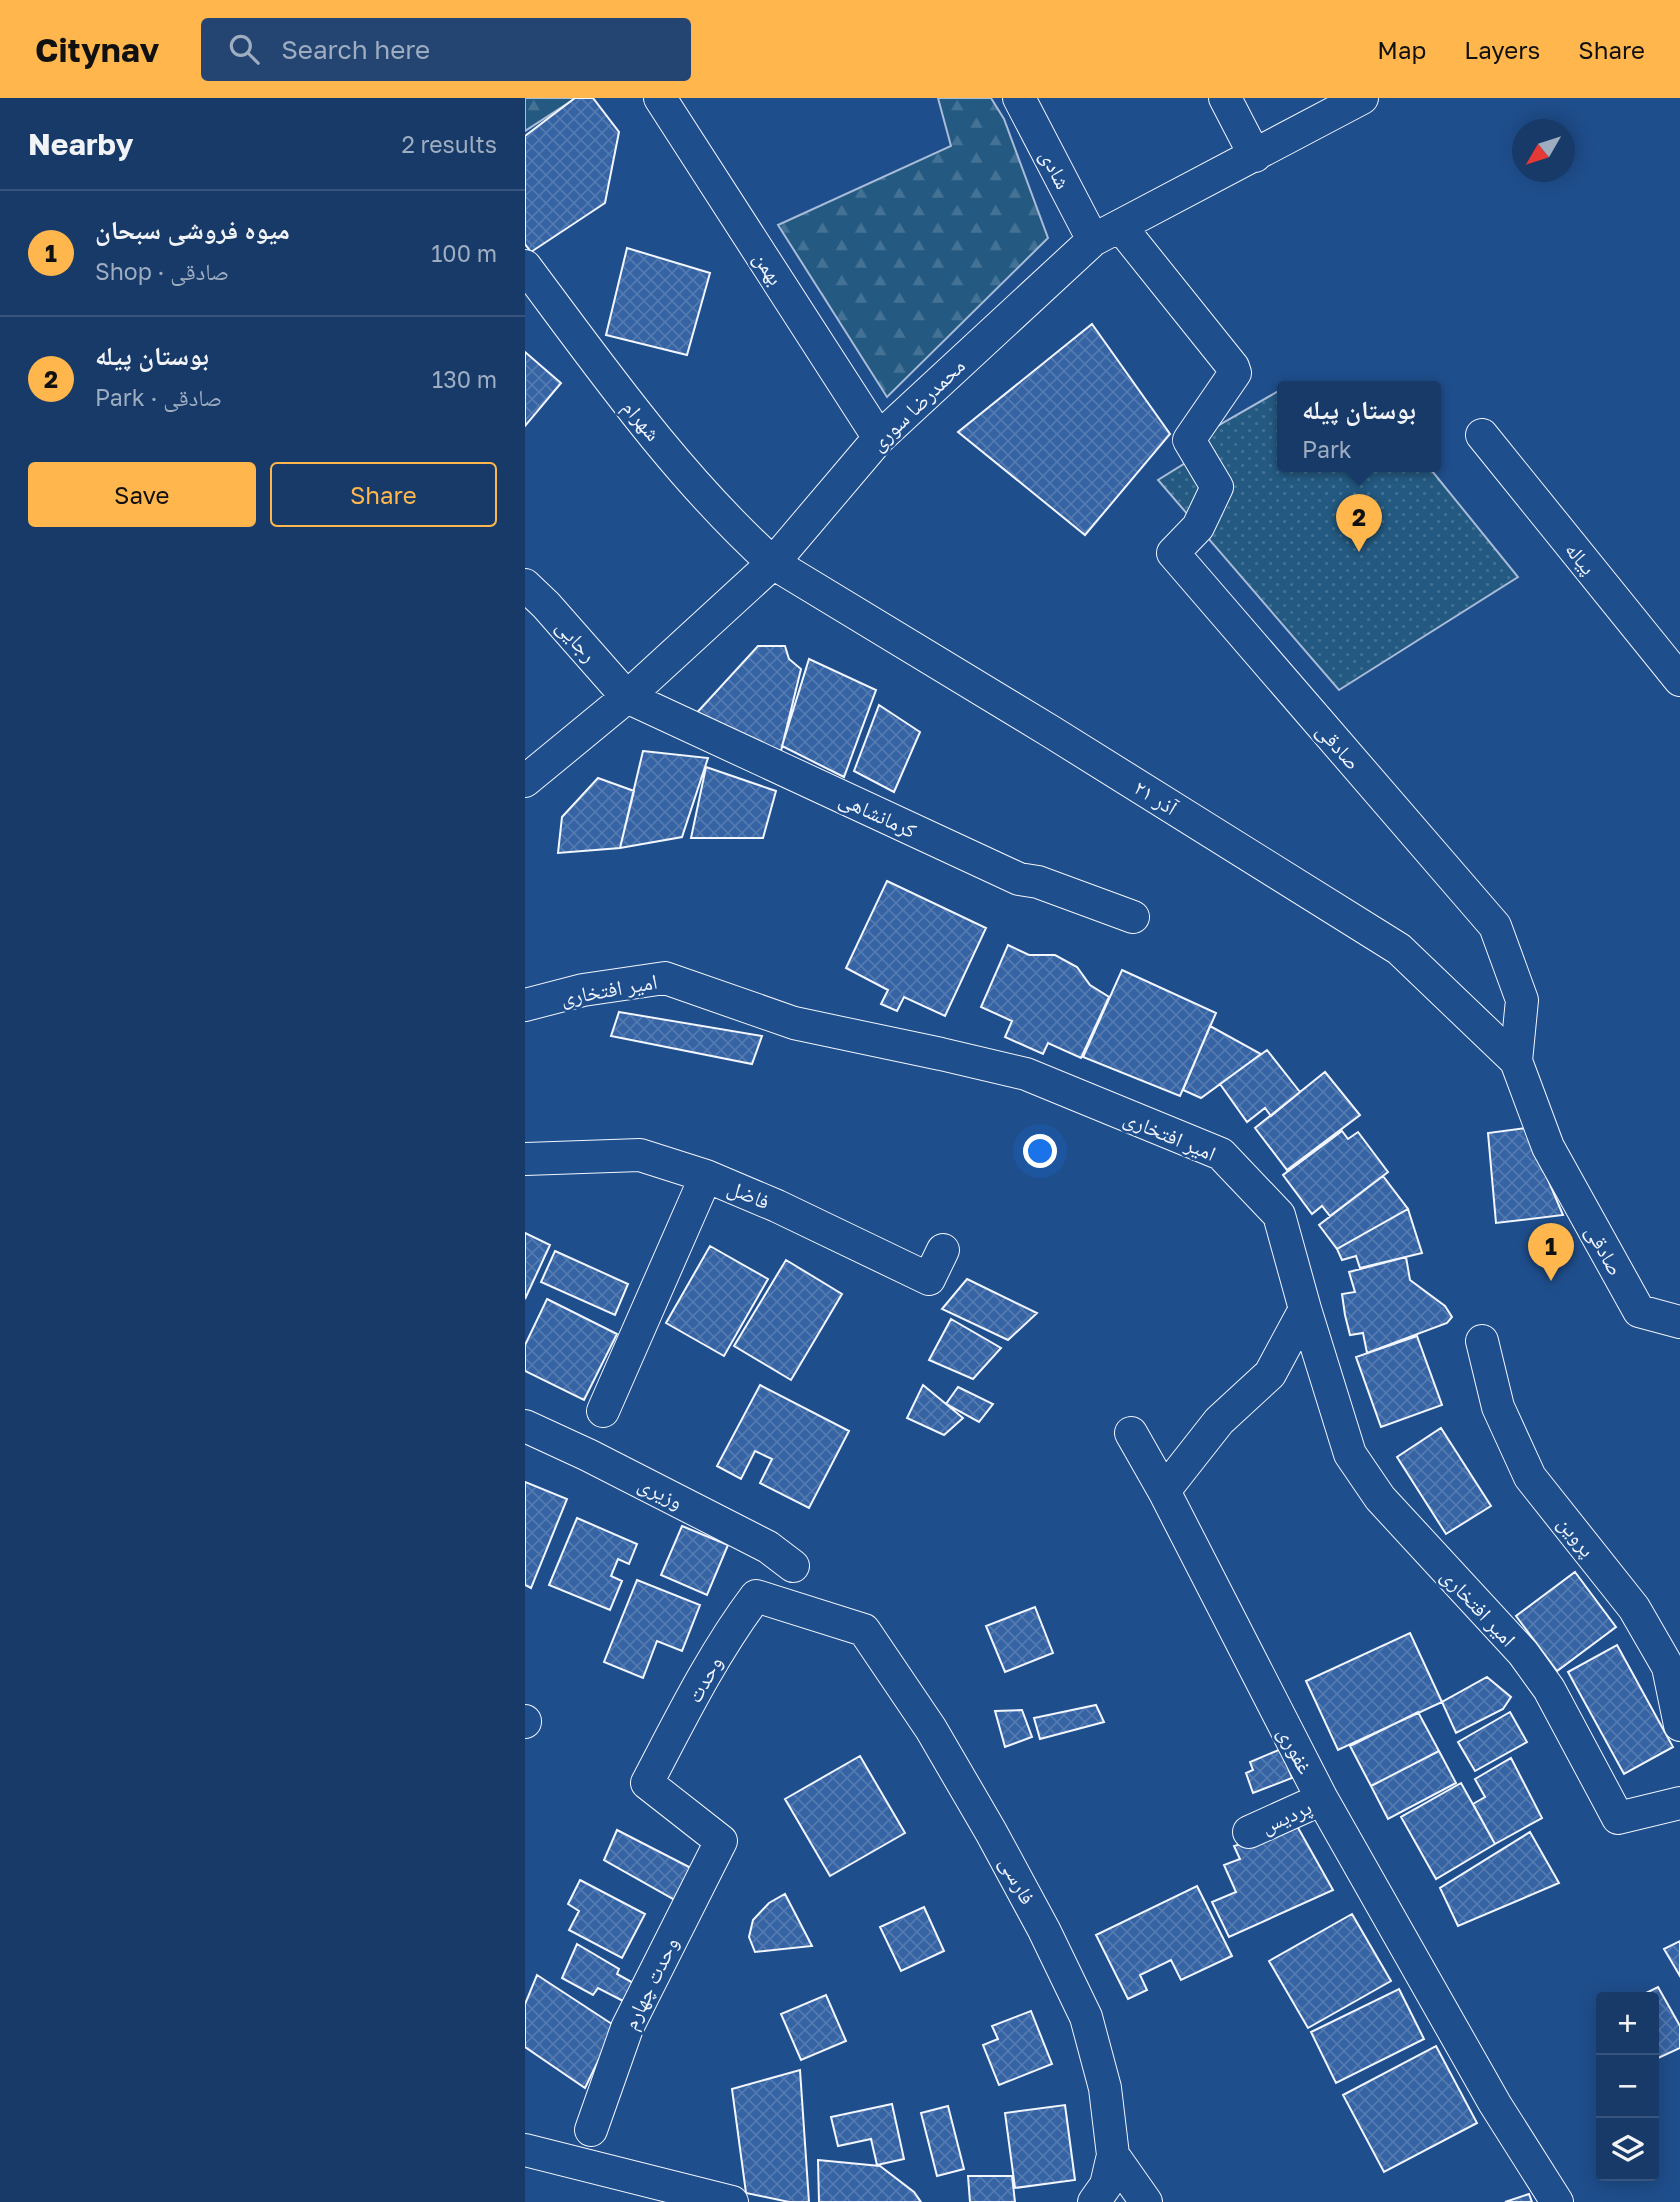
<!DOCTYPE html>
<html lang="en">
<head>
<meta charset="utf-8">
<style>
	:root { --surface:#173a69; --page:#244571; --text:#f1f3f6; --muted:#9eadc0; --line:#36547d; --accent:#ffb74d }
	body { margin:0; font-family:"Golos Text","Noto Naskh Arabic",sans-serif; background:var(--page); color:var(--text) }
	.controls { position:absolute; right:21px; bottom:21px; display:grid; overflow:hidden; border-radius:7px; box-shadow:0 4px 18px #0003 }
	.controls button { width:63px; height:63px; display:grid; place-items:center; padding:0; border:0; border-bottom:2px solid var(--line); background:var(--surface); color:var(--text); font:35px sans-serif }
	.compass { position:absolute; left:987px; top:21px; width:63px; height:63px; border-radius:50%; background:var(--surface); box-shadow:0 4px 18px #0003; rotate:231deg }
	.you { position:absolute; left:516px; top:1054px; width:24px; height:24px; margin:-18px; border:5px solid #fff; border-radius:50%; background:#1a73e8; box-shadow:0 0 0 10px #1a73e833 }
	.badge { display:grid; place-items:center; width:46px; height:46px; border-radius:50%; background:var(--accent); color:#111; font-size:23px; font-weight:700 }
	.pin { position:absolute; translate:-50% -58px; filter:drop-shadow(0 2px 4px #0008) }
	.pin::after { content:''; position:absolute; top:37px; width:24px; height:21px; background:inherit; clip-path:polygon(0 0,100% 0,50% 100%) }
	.popup { position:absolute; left:752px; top:283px; width:164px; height:91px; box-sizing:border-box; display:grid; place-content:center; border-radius:7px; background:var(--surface); filter:drop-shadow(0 2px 5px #0005); font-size:23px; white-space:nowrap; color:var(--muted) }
	.popup b { font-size:26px; color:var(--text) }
	.popup::after { content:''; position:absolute; left:50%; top:100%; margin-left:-14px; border:14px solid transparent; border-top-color:var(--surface) }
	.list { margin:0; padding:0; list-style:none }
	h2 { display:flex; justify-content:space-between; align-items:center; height:91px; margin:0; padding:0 28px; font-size:30px }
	h2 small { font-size:23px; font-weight:400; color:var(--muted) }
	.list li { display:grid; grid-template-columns:46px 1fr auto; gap:21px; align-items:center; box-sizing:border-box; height:126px; padding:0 28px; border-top:2px solid var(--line) }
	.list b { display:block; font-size:26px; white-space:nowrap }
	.list p { margin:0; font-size:23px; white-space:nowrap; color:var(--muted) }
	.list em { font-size:23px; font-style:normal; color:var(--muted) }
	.actions { display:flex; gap:14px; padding:21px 28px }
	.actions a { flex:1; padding:16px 0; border:2px solid var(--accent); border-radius:7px; text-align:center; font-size:24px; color:var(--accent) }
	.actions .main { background:var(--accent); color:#111 }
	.icon { flex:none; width:38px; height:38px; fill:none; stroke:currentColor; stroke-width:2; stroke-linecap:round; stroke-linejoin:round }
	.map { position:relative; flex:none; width:1155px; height:2104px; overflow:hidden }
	header { display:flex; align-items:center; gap:42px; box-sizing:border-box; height:98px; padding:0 35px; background:var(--accent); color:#111 }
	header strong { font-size:33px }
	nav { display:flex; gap:38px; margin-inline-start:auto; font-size:24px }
	.search { width:490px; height:63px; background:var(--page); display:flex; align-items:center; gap:18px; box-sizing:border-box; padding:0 24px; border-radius:7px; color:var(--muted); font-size:26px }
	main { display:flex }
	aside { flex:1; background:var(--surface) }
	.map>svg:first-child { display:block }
</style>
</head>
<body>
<header>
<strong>Citynav</strong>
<div class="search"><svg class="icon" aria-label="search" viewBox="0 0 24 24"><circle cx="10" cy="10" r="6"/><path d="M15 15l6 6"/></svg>Search here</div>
<nav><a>Map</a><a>Layers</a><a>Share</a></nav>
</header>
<main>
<aside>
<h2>Nearby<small>2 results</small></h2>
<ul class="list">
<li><span class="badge">1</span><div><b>میوه فروشی سبحان</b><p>Shop · صادقی</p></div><em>100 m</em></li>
<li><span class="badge">2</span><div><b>بوستان پیله</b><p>Park · صادقی</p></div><em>130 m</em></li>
</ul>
<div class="actions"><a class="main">Save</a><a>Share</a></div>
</aside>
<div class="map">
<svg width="1155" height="2104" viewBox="0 0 1155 2104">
	<defs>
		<pattern id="grass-dots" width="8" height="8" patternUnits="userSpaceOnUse" patternTransform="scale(1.75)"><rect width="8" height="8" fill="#245a82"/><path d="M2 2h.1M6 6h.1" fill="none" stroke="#447295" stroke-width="1.8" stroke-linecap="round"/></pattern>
		<pattern id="forest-firs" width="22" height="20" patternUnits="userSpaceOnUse" patternTransform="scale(1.75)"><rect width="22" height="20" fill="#245a82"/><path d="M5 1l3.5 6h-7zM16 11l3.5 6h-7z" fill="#447295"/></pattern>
		<pattern id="building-cross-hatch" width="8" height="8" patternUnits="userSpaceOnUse" patternTransform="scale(1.75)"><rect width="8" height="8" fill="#3563a3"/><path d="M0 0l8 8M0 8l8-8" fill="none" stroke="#537ab1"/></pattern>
	</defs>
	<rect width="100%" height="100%" fill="#1f4e8c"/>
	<path fill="url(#grass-dots)" stroke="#a8bbd7" stroke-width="2" d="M 757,291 L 757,368 L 903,368 L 993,479 L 814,592 L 633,382 L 665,362 L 670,341 Z"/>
	<path fill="url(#forest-firs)" stroke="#a8bbd7" stroke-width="2" d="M 0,0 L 51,0 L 0,33 Z
		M 413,0 L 466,0 L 479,21 L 523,140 L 362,299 L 253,127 L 426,48 Z"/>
	<path fill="url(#building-cross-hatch)" stroke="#f2f6ff" stroke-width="2" d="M 50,0 L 68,0 L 94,34 L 80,105 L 6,154 L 0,146 L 0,38 Z
		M 102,150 L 185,175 L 162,257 L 81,237 Z
		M 567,226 L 645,336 L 560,437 L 433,334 Z
		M 0,254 L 36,285 L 0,328 Z
		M 233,548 L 260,548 L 264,561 L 276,571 L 255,657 L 168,619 Z
		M 284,561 L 351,592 L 319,679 L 257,648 Z
		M 354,607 L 395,634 L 369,694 L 329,673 Z
		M 118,653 L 183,660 L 157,739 L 95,750 Z
		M 181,669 L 251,693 L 238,740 L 166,740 Z
		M 73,680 L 109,693 L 95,750 L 33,755 L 37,719 Z
		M 362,783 L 461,830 L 420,918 L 379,899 L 372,913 L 356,906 L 363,892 L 321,870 Z
		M 483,847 L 504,857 L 530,857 L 552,869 L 565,887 L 584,899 L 556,960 L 523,945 L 518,956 L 480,939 L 487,923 L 456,909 Z
		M 597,872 L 691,915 L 655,998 L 558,959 Z
		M 94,914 L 237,938 L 227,966 L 86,938 Z
		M 685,928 L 736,956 L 676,1000 L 658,992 Z
		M 742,952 L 775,994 L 746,1018 L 740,1010 L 722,1024 L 695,986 Z
		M 800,974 L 835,1017 L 762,1072 L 730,1030 Z
		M 1001,1030 L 1038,1117 L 971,1125 L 963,1035 Z
		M 817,1033 L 823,1041 L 833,1034 L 863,1074 L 805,1118 L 797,1108 L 787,1116 L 758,1077 Z
		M 858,1078 L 883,1111 L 812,1151 L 794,1127 Z
		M 883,1111 L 897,1155 L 835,1170 L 831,1158 L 817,1162 L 812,1151 Z
		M 0,1135 L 25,1147 L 0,1201 Z
		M 185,1148 L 243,1181 L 199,1258 L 141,1225 Z
		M 30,1153 L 103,1186 L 90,1217 L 16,1184 Z
		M 881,1159 L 885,1182 L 920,1208 L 927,1219 L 922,1225 L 842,1255 L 838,1235 L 825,1237 L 820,1217 L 817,1196 L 830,1194 L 824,1174 Z
		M 261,1162 L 317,1196 L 266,1282 L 209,1248 Z
		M 442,1181 L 512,1215 L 483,1242 L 417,1211 Z
		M 22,1201 L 92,1236 L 59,1302 L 0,1273 L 0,1247 Z
		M 426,1221 L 476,1250 L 448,1281 L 404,1262 Z
		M 892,1238 L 917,1307 L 856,1329 L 831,1259 Z
		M 235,1287 L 324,1333 L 284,1410 L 235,1385 L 247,1361 L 230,1353 L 216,1381 L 192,1368 Z
		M 398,1287 L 438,1320 L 419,1337 L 382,1320 Z
		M 433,1289 L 468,1306 L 454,1324 L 421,1306 Z
		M 916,1330 L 966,1408 L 921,1436 L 872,1359 Z
		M 0,1384 L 42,1401 L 6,1490 L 0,1487 Z
		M 52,1420 L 112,1446 L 104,1466 L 93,1461 L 86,1478 L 97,1483 L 85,1512 L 24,1487 Z
		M 157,1428 L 203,1447 L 182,1497 L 136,1477 Z
		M 1050,1474 L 1091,1529 L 1032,1573 L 991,1518 Z
		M 112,1482 L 175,1507 L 157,1553 L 132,1543 L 118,1580 L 79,1564 Z
		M 510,1509 L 528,1555 L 480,1574 L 461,1528 Z
		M 885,1535 L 917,1604 L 813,1652 L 781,1583 Z
		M 1092,1547 L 1148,1649 L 1099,1676 L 1043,1574 Z
		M 962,1579 L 986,1599 L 978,1611 L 931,1635 L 917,1604 Z
		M 571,1607 L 579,1624 L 515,1641 L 509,1620 Z
		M 497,1612 L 507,1639 L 480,1649 L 470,1613 Z
		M 893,1614 L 914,1653 L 846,1688 L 825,1648 Z
		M 985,1614 L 1002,1644 L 950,1673 L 933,1644 Z
		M 756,1651 L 767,1680 L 728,1695 L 721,1675 L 728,1672 L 725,1664 Z
		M 914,1653 L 931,1685 L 863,1721 L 846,1688 Z
		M 335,1658 L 380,1735 L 305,1778 L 260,1701 Z
		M 986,1660 L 1017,1720 L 970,1746 L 948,1706 L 960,1699 L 950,1681 Z
		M 936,1685 L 970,1746 L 911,1781 L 876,1719 Z
		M 772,1728 L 808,1792 L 704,1839 L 687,1804 L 711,1794 L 699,1767 L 715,1761 L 709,1748 Z
		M 92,1732 L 166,1770 L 150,1802 L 79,1762 Z
		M 1005,1734 L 1034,1785 L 933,1828 L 915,1790 Z
		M 55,1782 L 120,1816 L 97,1860 L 44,1832 L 54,1813 L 43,1806 Z
		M 672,1788 L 707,1858 L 656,1882 L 646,1862 L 615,1877 L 622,1892 L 603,1901 L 571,1837 Z
		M 260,1796 L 287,1848 L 230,1854 L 224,1839 L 228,1822 L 244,1805 Z
		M 399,1809 L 419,1853 L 376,1873 L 355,1829 Z
		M 827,1816 L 866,1883 L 783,1930 L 744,1863 Z
		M 1155,1843 L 1155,1878 L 1139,1851 Z
		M 52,1846 L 94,1871 L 92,1876 L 112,1887 L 104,1906 L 73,1890 L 68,1897 L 37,1880 Z
		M 12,1877 L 90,1928 L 60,1990 L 0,1949 L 0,1906 Z
		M 1133,1889 L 1155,1928 L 1155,1950 L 1129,1962 L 1129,1899 L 1113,1899 Z
		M 874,1891 L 899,1941 L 811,1985 L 786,1934 Z
		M 301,1897 L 321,1943 L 276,1962 L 256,1916 Z
		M 506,1913 L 527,1966 L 474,1987 L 458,1947 L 473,1941 L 467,1928 Z
		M 911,1948 L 952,2025 L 859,2074 L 818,1997 Z
		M 275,1972 L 284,2104 L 264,2104 L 221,2095 L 207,1991 Z
		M 367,2006 L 379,2061 L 352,2067 L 346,2041 L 313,2048 L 306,2019 Z
		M 540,2007 L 550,2082 L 490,2090 L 480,2015 Z
		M 423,2008 L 439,2071 L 412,2078 L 396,2015 Z
		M 293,2062 L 355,2068 L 389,2094 L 396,2104 L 294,2104 Z
		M 443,2078 L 487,2078 L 490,2104 L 445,2104 Z
		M 1004,2096 L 1007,2104 L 980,2104 Z"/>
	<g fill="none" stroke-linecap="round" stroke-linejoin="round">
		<defs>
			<path id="street" d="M 135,0 L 354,340
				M 494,0 L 568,142
				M 700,0 L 730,58
				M 595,128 L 708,269 L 710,275 L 664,342 L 692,389 L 673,429 L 648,455 L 970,828 L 997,902 L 991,963 L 1023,1049 L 1114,1213 L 1155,1224
				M 0,168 C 77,271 152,378 248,465 L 525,633 L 874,851 L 991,963
				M 957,337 L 1155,582
				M 0,487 L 21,507 L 102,599 L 494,781 L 513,784 L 608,819
				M 0,683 L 102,599 L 248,465 L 354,340 L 568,142 L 837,0
				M 0,907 L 58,892 L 140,880 L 269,925 L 416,956 L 501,976 L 696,1056 L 754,1117 L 780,1211 L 825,1356 L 855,1400 L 998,1555 L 1024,1591 L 1093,1720 L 1155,1705
				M 0,1061 L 115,1057 L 181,1078 L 252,1108 L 404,1181 L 418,1152
				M 957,1243 L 973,1309 L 1005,1379 L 1109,1510 L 1143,1569 L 1155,1627
				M 78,1313 L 181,1078
				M 0,1328 L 63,1357 L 243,1449 L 268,1468
				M 606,1335 L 639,1393 L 797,1701 L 970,2006 L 1032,2104
				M 639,1393 L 694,1323 L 745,1276 L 780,1211
				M 0,1624 L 0,1623
				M 724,1734 L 797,1701
				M 66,2032 L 102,1930 L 196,1743 L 122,1685 C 155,1622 188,1555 231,1498 L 339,1532 L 406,1631 L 466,1734 L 519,1832 L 561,1919 L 580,1990 L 588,2057 L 581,2087 L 569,2104
				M 0,2052 L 207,2104
				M 588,2057 L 621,2104"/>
		</defs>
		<use href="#street" stroke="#f2f6ff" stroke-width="34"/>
		<use href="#street" stroke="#1f4e8c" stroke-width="32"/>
	</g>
	<g text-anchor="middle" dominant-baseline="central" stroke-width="5" stroke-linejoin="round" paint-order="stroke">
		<g font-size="21" fill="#f2f6ff" stroke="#1f4e8c">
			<text transform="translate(531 71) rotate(63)">شادی</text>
			<text transform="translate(244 170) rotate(57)">بهمن</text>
			<text transform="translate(392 306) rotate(-44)">محمدرضا سوری</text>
			<text transform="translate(117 322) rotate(50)">شهرام</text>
			<text transform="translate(1056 460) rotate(51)">پیاله</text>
			<text transform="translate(52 542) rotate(49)">رجایی</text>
			<text transform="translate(814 648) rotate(49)">صادقی</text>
			<text transform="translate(631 699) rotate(32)">۲۱ آذر</text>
			<text transform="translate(353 716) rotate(25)">کرمانشاهی</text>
			<text transform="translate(84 891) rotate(-10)">امیر افتخاری</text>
			<text transform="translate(645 1037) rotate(23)">امیر افتخاری</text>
			<text transform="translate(224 1096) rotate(23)">فاضل</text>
			<text transform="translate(1080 1152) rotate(61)">صادقی</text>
			<text transform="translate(136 1394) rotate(27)">وزیری</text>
			<text transform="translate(1052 1438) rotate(52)">پروین</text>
			<text transform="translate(954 1509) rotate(47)">امیر افتخاری</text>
			<text transform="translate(179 1581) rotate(-61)">وحدت</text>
			<text transform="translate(771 1652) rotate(62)">غفوری</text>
			<text transform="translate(761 1718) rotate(-24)">پردیس</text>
			<text transform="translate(493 1782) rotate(62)">فارسی</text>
			<text transform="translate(125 1885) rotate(-64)">وحدت چهارم</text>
		</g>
	</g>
</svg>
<div class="controls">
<button>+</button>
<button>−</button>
<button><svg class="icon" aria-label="layers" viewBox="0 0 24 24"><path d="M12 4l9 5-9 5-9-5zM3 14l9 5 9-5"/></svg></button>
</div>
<svg class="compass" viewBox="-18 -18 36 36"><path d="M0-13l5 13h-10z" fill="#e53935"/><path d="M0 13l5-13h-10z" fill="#9eadc0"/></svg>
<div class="you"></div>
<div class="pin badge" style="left:1026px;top:1183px">1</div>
<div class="pin badge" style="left:834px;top:454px">2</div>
<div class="popup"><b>بوستان پیله</b>Park</div>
</div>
</main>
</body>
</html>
